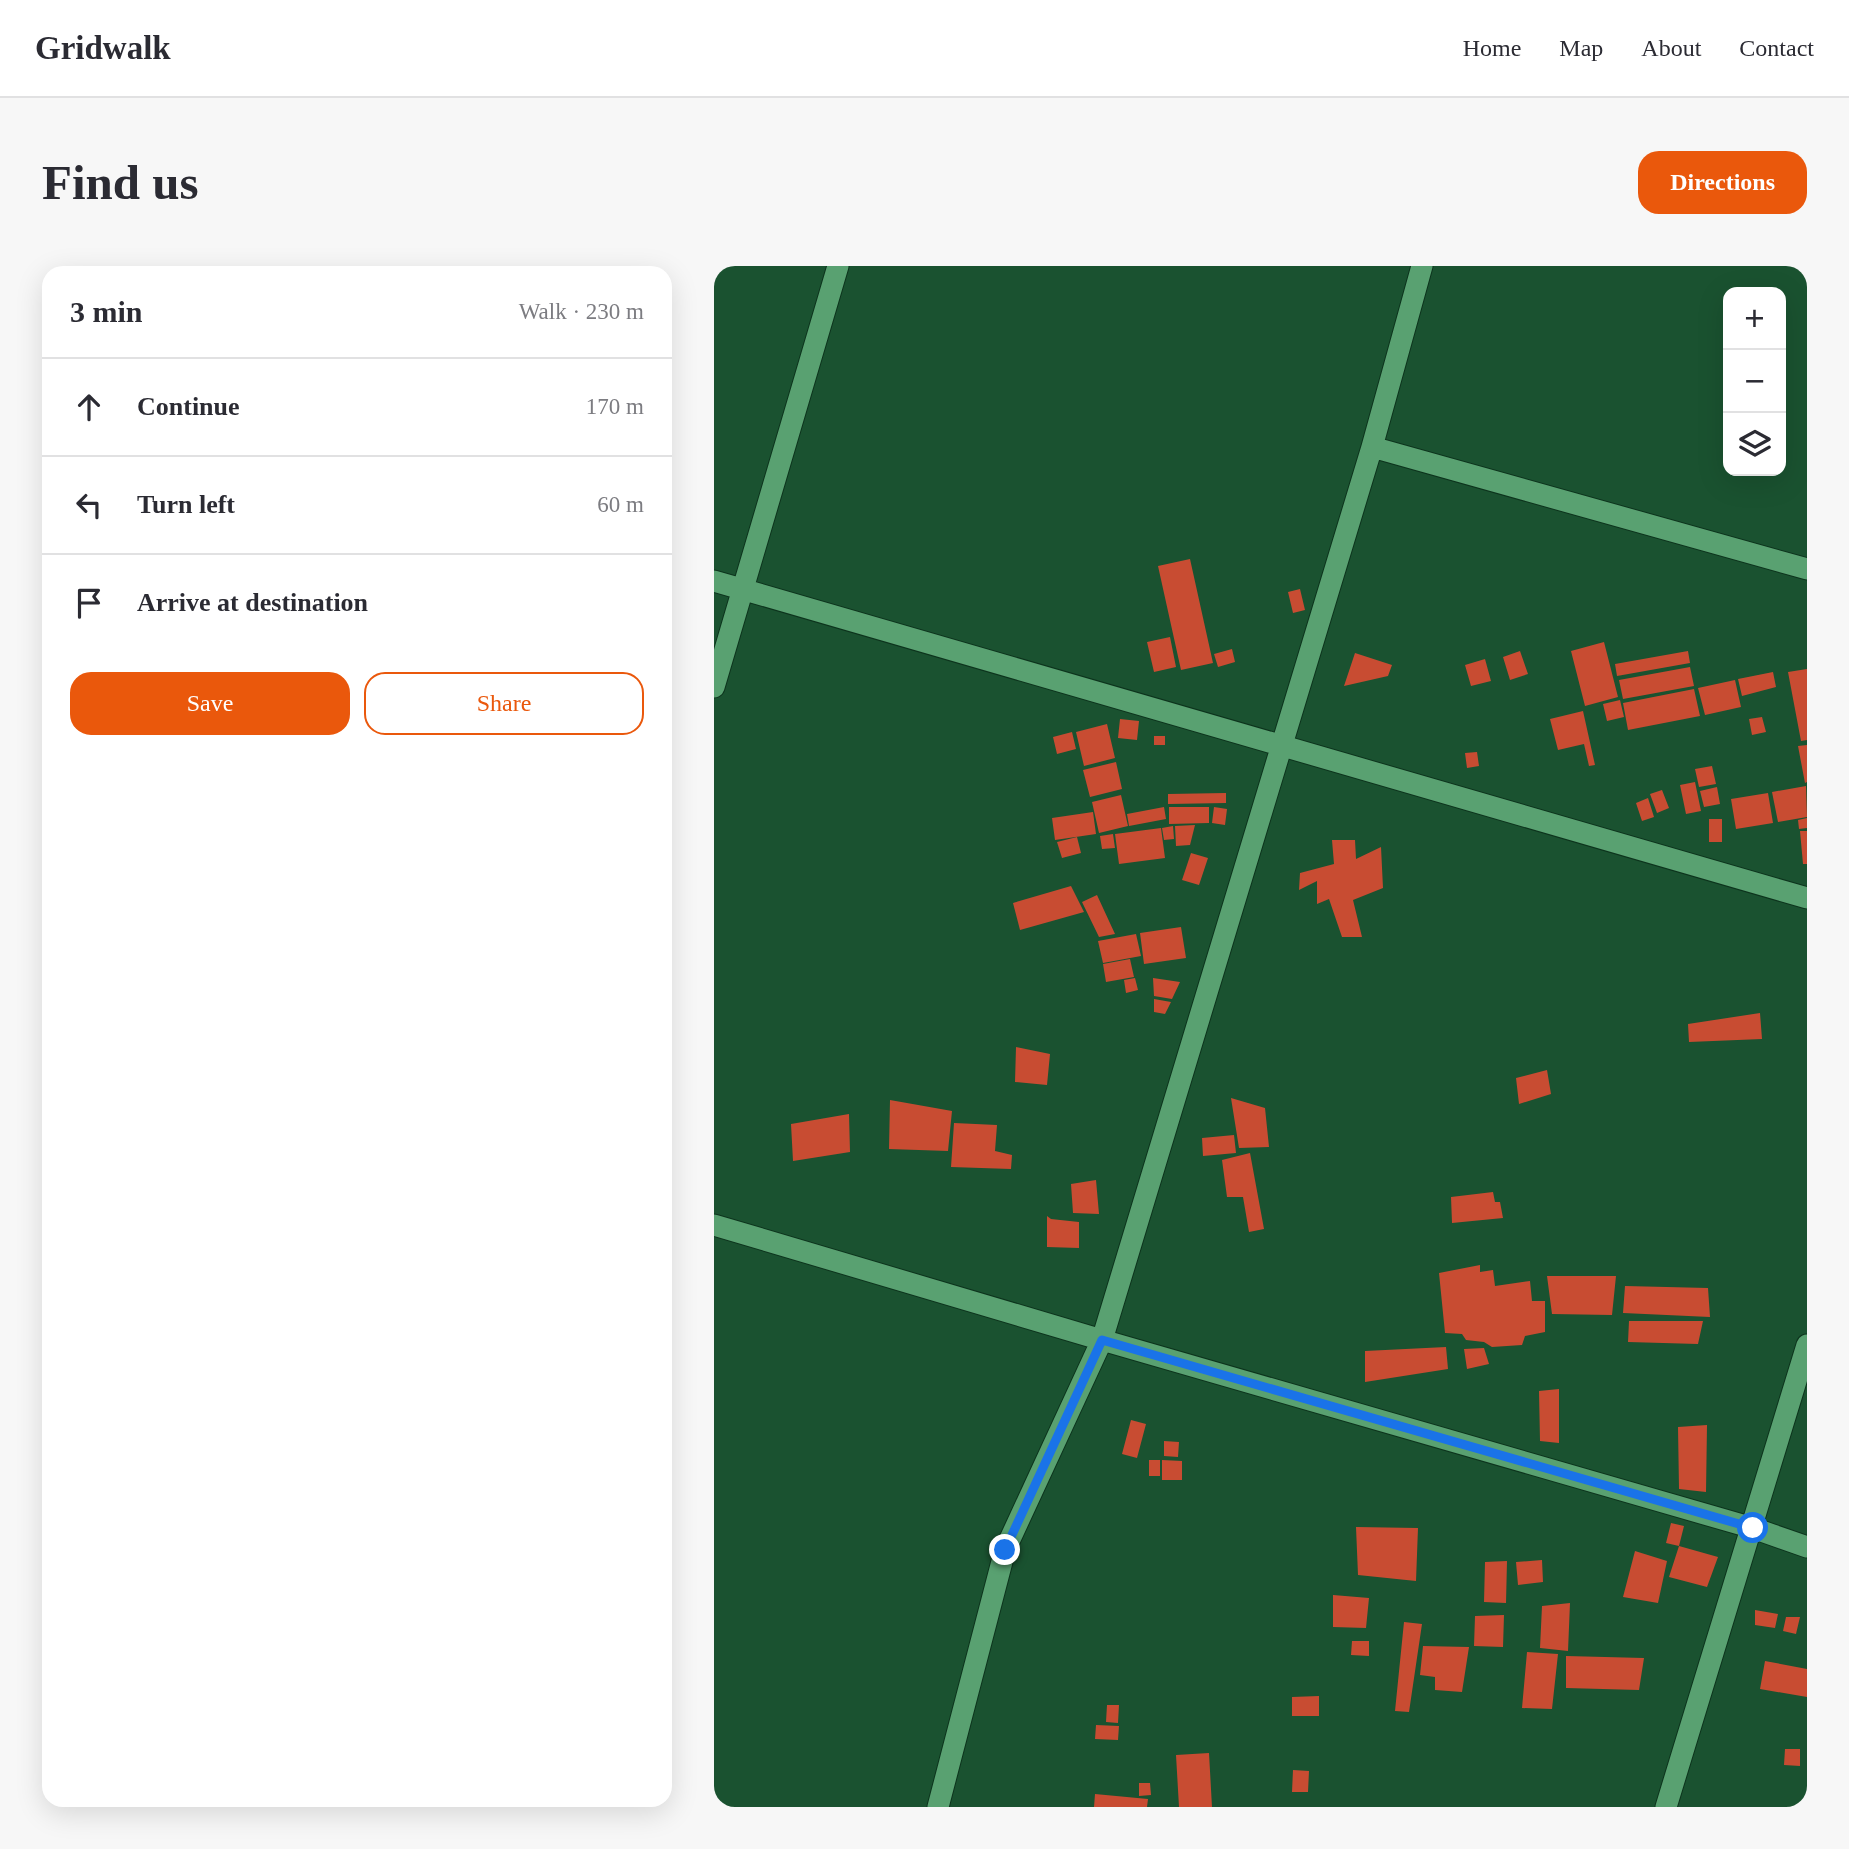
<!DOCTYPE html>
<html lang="en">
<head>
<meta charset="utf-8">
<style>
	:root { --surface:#fff; --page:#f7f7f7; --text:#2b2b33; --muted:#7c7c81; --line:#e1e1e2; --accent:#ea580c }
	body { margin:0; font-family:"Times New Roman",serif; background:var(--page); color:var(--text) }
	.controls { position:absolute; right:21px; top:21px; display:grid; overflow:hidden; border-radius:14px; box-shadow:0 7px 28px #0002 }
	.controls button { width:63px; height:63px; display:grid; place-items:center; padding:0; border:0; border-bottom:2px solid var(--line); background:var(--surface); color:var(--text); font:35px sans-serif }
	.stop { position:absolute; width:21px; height:21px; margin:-16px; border:5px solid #1a73e8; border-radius:50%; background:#fff }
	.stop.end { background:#1a73e8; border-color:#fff; box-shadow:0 2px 7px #0008 }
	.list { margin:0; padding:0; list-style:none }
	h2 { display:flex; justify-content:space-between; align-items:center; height:91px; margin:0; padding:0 28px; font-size:30px }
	h2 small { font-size:23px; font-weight:400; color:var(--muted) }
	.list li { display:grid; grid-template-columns:46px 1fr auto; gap:21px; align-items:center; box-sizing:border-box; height:98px; padding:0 28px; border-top:2px solid var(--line) }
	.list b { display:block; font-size:26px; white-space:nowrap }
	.list em { font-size:23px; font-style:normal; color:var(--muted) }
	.actions { display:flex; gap:14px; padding:21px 28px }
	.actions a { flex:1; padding:16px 0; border:2px solid var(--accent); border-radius:21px; text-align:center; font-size:24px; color:var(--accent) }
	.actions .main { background:var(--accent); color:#fff }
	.icon { flex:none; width:38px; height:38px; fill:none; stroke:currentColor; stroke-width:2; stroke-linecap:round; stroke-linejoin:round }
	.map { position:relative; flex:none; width:1093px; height:1541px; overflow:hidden; border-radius:21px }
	header { display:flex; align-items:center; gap:42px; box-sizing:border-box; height:98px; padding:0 35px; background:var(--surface); border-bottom:2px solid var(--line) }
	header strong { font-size:33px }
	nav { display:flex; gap:38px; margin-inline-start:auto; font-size:24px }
	.intro { display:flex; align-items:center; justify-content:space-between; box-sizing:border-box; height:168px; padding:0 42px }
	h1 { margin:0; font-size:49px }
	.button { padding:18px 32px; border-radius:21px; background:var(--accent); color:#fff; font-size:24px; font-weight:700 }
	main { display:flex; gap:42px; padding:0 42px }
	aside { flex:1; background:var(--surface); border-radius:21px; box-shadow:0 7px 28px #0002 }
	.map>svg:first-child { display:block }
</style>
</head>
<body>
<header>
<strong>Gridwalk</strong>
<nav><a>Home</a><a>Map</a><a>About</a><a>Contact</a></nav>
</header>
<div class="intro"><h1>Find us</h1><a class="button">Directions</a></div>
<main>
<aside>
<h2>3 min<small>Walk · 230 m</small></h2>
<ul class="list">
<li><svg class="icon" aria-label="ahead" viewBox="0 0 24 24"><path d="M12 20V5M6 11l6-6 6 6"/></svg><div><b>Continue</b></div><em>170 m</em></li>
<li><svg class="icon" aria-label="left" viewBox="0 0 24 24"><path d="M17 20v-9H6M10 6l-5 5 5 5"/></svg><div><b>Turn left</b></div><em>60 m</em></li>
<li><svg class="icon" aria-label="arrive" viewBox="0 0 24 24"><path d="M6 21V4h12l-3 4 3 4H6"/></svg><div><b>Arrive at destination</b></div></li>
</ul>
<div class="actions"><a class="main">Save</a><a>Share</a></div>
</aside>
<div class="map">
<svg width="1093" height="1541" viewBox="0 0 1093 1541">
	<rect width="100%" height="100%" fill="#1a5230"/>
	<path fill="#c84c32" d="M 476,293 L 499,397 L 467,404 L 444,300 Z
		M 586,323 L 591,344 L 579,347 L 574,326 Z
		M 456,371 L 462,401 L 440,406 L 433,376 Z
		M 890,376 L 904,431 L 871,440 L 857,385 Z
		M 518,383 L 521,396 L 504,401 L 500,388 Z
		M 806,385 L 814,408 L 796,414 L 789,391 Z
		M 974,385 L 976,397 L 903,410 L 901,398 Z
		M 641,387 L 678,399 L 674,410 L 630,420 Z
		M 771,393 L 777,415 L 757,420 L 751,399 Z
		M 976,401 L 980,420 L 909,433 L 905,414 Z
		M 1093,403 L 1093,474 L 1087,475 L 1074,406 Z
		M 1059,406 L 1062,421 L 1028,430 L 1024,413 Z
		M 1021,414 L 1027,441 L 991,449 L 984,422 Z
		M 980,423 L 986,450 L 914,464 L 909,437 Z
		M 906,434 L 910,451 L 893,455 L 889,438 Z
		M 869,445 L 881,499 L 875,500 L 870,478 L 844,484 L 836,453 Z
		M 1048,451 L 1052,466 L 1038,469 L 1035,453 Z
		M 406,453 L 425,455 L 423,474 L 404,472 Z
		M 393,458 L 401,492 L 370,500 L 362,466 Z
		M 358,466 L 362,483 L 343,488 L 339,471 Z
		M 440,470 L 451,470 L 451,479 L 440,479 Z
		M 1093,479 L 1093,516 L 1091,517 L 1084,480 Z
		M 763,486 L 765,500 L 753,502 L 751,487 Z
		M 402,496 L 408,523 L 376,531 L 369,504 Z
		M 998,500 L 1002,518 L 985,521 L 981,503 Z
		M 981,516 L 987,545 L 972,548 L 966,519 Z
		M 1092,520 L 1093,551 L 1064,556 L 1058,526 Z
		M 1003,521 L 1006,538 L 990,541 L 986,525 Z
		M 948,524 L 955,542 L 943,547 L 936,528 Z
		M 512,527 L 512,537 L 454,538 L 454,528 Z
		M 1054,527 L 1059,557 L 1022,563 L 1017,533 Z
		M 407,529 L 414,560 L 385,567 L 378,536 Z
		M 934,532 L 940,551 L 928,555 L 922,537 Z
		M 450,541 L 452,553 L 415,560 L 413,548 Z
		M 455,541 L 495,541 L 495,557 L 455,558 Z
		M 500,541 L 513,543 L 511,559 L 498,557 Z
		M 379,546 L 382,568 L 341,574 L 338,552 Z
		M 1093,552 L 1093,562 L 1085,563 L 1084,554 Z
		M 995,553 L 1008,553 L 1008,576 L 995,576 Z
		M 481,559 L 476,579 L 462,580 L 461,560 Z
		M 459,560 L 460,573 L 450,574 L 448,562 Z
		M 447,562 L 451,592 L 405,598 L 401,568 Z
		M 1086,565 L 1093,565 L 1093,598 L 1089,598 Z
		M 399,568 L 401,582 L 388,583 L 386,570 Z
		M 363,571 L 367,587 L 348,592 L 343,576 Z
		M 618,574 L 641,574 L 642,593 L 667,581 L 669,622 L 639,634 L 648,671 L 628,671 L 615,633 L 603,638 L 603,615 L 585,624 L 586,607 L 620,598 Z
		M 477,587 L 494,592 L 485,619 L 468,614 Z
		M 357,620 L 370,646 L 306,664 L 299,637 Z
		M 383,629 L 401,668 L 385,671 L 368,636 Z
		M 467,661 L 472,692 L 430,698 L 426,667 Z
		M 422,668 L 427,690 L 389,697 L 384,675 Z
		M 416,693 L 420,711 L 392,716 L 389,698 Z
		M 421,712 L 424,724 L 412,727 L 410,714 Z
		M 439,712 L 466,716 L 458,733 L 440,730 Z
		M 440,733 L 457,736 L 451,748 L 440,746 Z
		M 1046,747 L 1048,773 L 975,776 L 974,758 Z
		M 302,781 L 336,788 L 333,819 L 301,816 Z
		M 833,804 L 837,828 L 805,838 L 802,812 Z
		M 517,832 L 551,842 L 555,881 L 525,882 Z
		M 176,834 L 238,845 L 234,885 L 175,883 Z
		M 135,848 L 136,886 L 79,895 L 77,858 Z
		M 240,857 L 283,859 L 281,885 L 298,889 L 297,903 L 237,901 Z
		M 520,869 L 522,887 L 489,890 L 488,872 Z
		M 536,887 L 550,963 L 535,966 L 529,931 L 513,931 L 508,894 Z
		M 382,914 L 385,948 L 359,947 L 357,918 Z
		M 779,926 L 781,936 L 786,936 L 789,952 L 738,957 L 737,931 Z
		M 333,950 L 337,953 L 365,956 L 365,982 L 333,981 Z
		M 766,999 L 766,1006 L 779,1004 L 781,1020 L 816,1015 L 818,1035 L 831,1035 L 831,1066 L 811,1070 L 808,1079 L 778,1081 L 770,1076 L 752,1074 L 748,1068 L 731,1067 L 725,1007 Z
		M 833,1010 L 902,1010 L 898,1049 L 838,1048 Z
		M 911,1020 L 994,1022 L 996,1051 L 909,1047 Z
		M 915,1055 L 989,1055 L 984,1078 L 914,1076 Z
		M 732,1081 L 734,1103 L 651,1116 L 651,1085 Z
		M 770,1082 L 775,1098 L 753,1103 L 750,1083 Z
		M 845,1123 L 845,1177 L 826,1175 L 825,1125 Z
		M 417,1154 L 432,1158 L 423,1192 L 408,1188 Z
		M 993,1159 L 992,1226 L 965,1223 L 964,1161 Z
		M 450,1175 L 465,1176 L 464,1191 L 450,1190 Z
		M 435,1194 L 446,1194 L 446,1210 L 435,1210 Z
		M 448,1194 L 468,1195 L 468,1214 L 448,1214 Z
		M 957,1257 L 970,1260 L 965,1280 L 952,1277 Z
		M 642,1261 L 704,1262 L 702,1315 L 644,1309 Z
		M 965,1280 L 1004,1291 L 993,1321 L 955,1311 Z
		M 921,1285 L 953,1295 L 944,1337 L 909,1331 Z
		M 828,1294 L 829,1316 L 804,1319 L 802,1296 Z
		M 793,1295 L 792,1337 L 770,1336 L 771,1296 Z
		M 619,1329 L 655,1332 L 652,1362 L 619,1361 Z
		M 856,1337 L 854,1385 L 826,1382 L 828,1340 Z
		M 1041,1344 L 1064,1348 L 1061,1362 L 1041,1359 Z
		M 790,1349 L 789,1381 L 760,1380 L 761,1350 Z
		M 1072,1351 L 1086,1351 L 1082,1368 L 1069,1365 Z
		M 690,1356 L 708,1358 L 695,1446 L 681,1445 Z
		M 638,1375 L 655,1375 L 655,1390 L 637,1389 Z
		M 709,1380 L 755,1381 L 748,1426 L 721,1424 L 721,1411 L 706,1409 Z
		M 813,1386 L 844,1388 L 838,1443 L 808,1442 Z
		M 852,1390 L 930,1392 L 925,1424 L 852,1422 Z
		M 1051,1395 L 1093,1403 L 1093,1431 L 1046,1423 Z
		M 605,1430 L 605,1450 L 578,1450 L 578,1431 Z
		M 393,1439 L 405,1439 L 404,1457 L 392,1456 Z
		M 382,1459 L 405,1460 L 404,1474 L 381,1473 Z
		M 1071,1483 L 1086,1483 L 1086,1500 L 1070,1499 Z
		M 495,1487 L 498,1541 L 465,1541 L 462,1489 Z
		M 579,1504 L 595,1505 L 594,1526 L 578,1526 Z
		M 425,1517 L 436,1517 L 437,1529 L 425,1530 Z
		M 381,1528 L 434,1533 L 433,1541 L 380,1541 Z"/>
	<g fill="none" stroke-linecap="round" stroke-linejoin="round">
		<defs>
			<path id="street" d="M 658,181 L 1093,303
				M 0,315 L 1093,632
				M 0,421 L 124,0
				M 0,959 L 388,1074 L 1039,1262 L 1093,1281
				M 224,1541 L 291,1284 L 388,1074 L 658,181 L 708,0
				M 952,1541 L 1093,1079"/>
		</defs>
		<use href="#street" stroke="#0d341d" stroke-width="23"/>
		<use href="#street" stroke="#59a171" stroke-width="21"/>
	</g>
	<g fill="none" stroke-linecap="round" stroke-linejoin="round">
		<path stroke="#1a73e8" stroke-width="9" d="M 291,1284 L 388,1074 L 1039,1262"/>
	</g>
</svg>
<div class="controls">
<button>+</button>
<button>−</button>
<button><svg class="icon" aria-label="layers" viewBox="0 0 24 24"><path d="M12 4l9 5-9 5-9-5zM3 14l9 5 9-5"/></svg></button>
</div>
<div class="stop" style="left:1039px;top:1262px"></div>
<div class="stop end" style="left:291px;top:1284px"></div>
</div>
</main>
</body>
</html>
